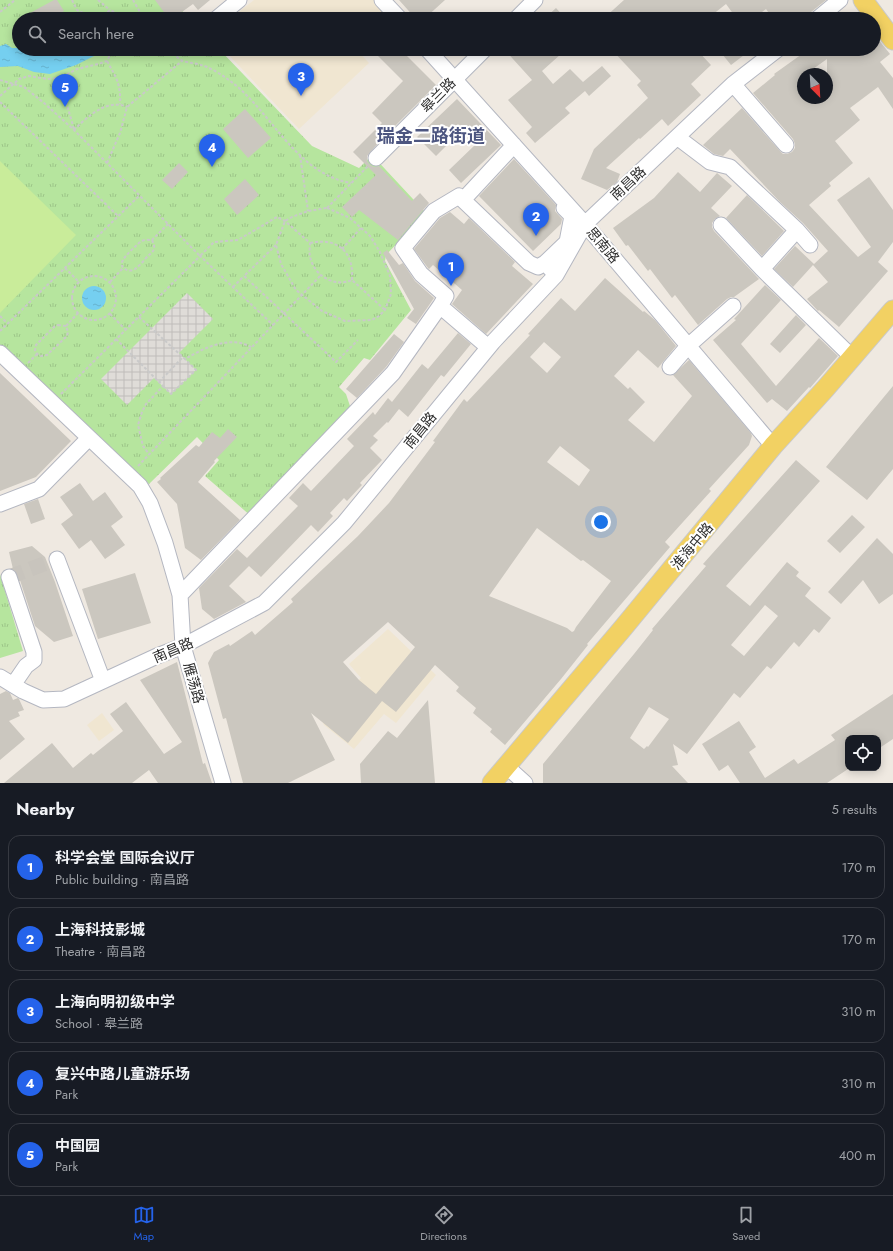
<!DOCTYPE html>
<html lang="en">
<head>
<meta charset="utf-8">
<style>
	:root { --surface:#171b24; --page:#242831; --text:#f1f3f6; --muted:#9ea1a6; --line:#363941; --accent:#2563eb }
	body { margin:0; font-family:Jost,"Noto Sans SC",sans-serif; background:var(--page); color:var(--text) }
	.controls { position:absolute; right:12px; bottom:12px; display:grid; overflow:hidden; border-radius:8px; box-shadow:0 2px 10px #0003 }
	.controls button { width:36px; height:36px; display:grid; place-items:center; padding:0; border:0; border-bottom:1px solid var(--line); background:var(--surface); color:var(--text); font:20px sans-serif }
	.compass { position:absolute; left:797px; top:68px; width:36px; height:36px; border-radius:50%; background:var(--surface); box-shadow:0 2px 10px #0003; rotate:156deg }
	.you { position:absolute; left:601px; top:522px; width:14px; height:14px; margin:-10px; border:3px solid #fff; border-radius:50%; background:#1a73e8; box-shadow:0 0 0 6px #1a73e833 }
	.badge { display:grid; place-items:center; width:26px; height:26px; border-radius:50%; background:var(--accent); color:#fff; font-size:13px; font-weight:700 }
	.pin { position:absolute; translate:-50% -33px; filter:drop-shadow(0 1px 2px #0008) }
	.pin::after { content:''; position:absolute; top:21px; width:14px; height:12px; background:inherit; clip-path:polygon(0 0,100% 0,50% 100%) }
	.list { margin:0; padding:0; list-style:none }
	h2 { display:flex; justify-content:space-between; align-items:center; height:52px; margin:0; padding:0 16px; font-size:17px }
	h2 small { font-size:13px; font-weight:400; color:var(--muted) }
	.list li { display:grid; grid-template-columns:26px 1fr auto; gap:12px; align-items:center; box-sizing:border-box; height:64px; margin:0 8px 8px; padding:0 8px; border:1px solid var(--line); border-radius:12px }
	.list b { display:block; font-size:15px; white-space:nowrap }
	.list p { margin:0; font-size:13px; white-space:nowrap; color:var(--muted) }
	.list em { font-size:13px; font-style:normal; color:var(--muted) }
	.icon { flex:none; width:22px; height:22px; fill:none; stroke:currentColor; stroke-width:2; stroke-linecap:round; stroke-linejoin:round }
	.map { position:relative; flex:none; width:893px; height:783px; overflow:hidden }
	.search { position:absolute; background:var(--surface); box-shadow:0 2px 10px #0003; left:12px; right:12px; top:12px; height:44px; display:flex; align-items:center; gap:10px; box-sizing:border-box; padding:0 14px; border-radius:22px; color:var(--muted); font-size:15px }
	.sheet { height:412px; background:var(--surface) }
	nav { display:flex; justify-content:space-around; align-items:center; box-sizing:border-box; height:56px; border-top:1px solid var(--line); background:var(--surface); font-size:11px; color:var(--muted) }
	nav a { display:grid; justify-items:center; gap:2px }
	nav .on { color:var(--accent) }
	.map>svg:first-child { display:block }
</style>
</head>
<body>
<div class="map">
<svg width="893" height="783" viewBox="0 0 893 783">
	<defs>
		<pattern id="park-tufts" width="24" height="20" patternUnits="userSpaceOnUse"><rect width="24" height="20" fill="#b6e59e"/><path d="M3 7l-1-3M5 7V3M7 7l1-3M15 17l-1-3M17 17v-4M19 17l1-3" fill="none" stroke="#9dc588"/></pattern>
		<pattern id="plaza-grid" width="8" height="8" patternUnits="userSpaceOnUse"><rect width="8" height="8" fill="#dfdcd8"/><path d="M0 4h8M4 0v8" fill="none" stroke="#c0bdba"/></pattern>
		<pattern id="water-ripples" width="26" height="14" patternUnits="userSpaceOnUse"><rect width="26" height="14" fill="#75cff0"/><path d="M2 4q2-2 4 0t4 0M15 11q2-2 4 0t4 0" fill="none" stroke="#66b2ce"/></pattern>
	</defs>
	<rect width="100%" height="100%" fill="#efe9e1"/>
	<path fill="#f0e6d1" d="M 254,0 L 374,0 L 386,13 L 379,19 L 230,19 Z
		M 223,49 L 356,49 L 369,63 L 299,129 Z
		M 388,629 L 436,675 L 396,723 L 384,714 L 354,749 L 324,725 L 319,715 L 361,678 L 349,664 Z
		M 102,713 L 114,730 L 99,741 L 87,725 Z"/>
	<path fill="url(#park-tufts)" d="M 0,0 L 172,0 L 190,19 L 19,19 L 19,49 L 219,49 L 312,146 L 359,168 L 372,155 L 426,213 L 386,255 L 385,261 L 411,310 L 370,360 L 364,358 L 339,387 L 346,394 L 350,406 L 346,421 L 252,517 L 205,476 L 219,460 L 197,437 L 149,484 L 0,345 Z
		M 0,574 L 23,651 L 0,658 Z"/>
	<path fill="#c9ec9a" d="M 0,161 L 76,235 L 0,313 Z"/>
	<path fill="url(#plaza-grid)" d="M 187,293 L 213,319 L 179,353 L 196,370 L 171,394 L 154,378 L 127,405 L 101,379 Z"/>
	<path fill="url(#water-ripples)" d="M 6,44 L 12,48 L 19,48 L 19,49 L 74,49 L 78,53 L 84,52 L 86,49 L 99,49 L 98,54 L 76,65 L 50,74 L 34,72 L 18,66 L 0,67 L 0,46 Z
		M82 298a12 12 0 1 1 24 0a12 12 0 1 1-24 0Z"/>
	<path fill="#cbc7bf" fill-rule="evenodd" d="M 54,0 L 57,0 L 64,11 L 50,19 L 33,19 L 30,13 Z
		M 155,0 L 210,0 L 198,10 L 193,4 L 172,19 L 169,19 Z
		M 399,0 L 445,0 L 424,19 L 416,19 Z
		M 624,0 L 826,0 L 811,12 L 808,19 L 773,19 L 766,9 L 753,19 L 737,19 L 726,4 L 707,19 L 603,19 Z
		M 556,8 L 566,19 L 544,19 Z
		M 874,34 L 890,54 L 880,62 L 893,78 L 893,109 L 878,87 L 850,108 L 860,120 L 835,141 L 853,163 L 829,183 L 831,186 L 809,205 L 858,257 L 871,247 L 837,200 L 869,177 L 893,210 L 893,242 L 878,262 L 888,271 L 839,327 L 819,310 L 818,311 L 807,299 L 828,282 L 813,265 L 793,287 L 774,269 L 795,246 L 814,264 L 828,251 L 803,223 L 780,202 L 730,149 L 723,156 L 714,154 L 703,145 L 742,108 L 780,151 L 783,154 L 787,154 L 792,152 L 795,148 L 795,144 L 793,139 L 753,93 L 775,75 L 774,74 L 809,49 L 874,49 ZM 827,59 L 827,98 L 803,98 L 803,74 L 806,74 Z
		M 371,49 L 400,49 L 436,85 L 379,142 L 367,156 L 367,161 L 370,165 L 374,167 L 379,166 L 412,201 L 420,193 L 429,203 L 398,240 L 359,210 L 352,217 L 342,207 L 376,175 L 353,152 L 382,123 L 372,113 L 403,81 Z
		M 504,49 L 556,49 L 561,54 L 542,71 L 553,84 L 570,69 L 583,82 L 602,66 L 611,76 L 589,96 L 585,91 L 565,108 L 570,113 L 535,143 L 526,133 L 532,127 L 508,100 L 532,80 Z
		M 611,49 L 696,49 L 711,65 L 691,84 L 701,95 L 668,126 L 662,119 L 640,139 L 639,138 L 606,168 L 620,174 L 617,182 L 607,190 L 581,179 L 594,149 L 648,98 L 637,85 L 641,81 Z
		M 718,49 L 752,49 L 731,65 Z
		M 457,99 L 501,145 L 461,183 L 449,170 L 476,144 L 458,124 L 441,140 L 447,145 L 436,156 L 417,137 Z
		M 245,109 L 271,138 L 248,158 L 223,129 Z
		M 514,159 L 556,205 L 555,211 L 562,219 L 561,224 L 533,251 L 479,196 Z
		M 179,163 L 188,172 L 172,189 L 162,180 Z
		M 678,172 L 700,192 L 717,173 L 732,186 L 711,208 L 720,216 L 715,219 L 712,223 L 712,227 L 714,231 L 759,279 L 734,297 L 731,297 L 727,299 L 698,325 L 675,295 L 672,298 L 650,269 L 648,271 L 628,245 L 626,246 L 613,228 L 654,198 Z
		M 245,179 L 259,195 L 237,215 L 224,199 Z
		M 747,195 L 784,231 L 762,256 L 726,218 Z
		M 450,212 L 464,224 L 469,218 L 515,262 L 512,266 L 533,284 L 486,334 L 452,304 L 462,290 L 433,265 L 429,269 L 428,268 L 414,249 L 440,218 Z
		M 387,250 L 399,265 L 403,263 L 415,281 L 434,298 L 416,324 L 407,318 L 414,309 L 383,253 Z
		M 605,278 L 643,312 L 644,311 L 655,320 L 676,346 L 658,368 L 638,350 L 614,376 L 628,389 L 630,387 L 645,402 L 628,420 L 654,442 L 692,396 L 673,375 L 689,360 L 751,433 L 752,436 L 749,445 L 709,489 L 711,491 L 665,542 L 670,547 L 587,644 L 588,645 L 561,679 L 505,745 L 490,732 L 492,729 L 473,713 L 476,708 L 456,691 L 459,687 L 435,665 L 396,712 L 382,701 L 348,743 L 311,713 L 335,760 L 288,783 L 243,783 L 226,718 L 223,719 L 208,663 L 214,652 L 229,644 L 230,646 L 252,631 L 255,635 L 293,602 L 291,599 L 358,536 L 389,503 L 435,442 L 433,441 L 464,399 L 467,402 L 530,335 L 528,334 L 561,298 L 575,311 ZM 544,342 L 561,357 L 547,373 L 530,357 ZM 560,446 L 590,470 L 579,486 L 547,462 ZM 537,528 L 581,561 L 583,560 L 611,581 L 576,627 L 574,631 L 572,632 L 567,628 L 489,596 ZM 388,622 L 415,647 L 376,694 L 359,680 L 343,662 Z
		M 765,285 L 781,300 L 741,344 L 776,386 L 819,338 L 838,356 L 810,388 L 809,387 L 787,411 L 772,399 L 767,403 L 713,340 L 736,320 L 734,319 Z
		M 796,315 L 806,325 L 780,353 L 770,344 Z
		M 458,333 L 471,344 L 444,377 L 441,375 L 408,417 L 399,409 L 388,423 L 387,422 L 373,436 L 378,440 L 370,448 L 382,460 L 360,483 L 362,485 L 347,501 L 344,498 L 330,513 L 333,516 L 318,532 L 311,525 L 261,577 L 249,566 L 229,586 L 246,602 L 214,619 L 202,609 L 199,588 L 237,549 L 247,558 L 298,506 L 289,498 L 303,483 L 311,491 L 354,446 L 347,439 L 373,412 L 375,415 L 388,398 L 392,402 L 422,364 L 428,369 Z
		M 394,334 L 404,342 L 386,367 L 357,398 L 346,389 Z
		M 0,373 L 71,441 L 36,477 L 0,491 Z
		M 893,386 L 893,469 L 867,500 L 826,467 Z
		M 228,429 L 237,437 L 214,461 L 215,462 L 198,482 L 240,520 L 201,560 L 185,548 L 177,504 L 157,482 L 161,479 L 160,478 L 196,445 L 199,447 L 212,432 L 220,438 Z
		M 796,460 L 820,481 L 726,586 L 750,606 L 787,562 L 799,572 L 796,576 L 811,588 L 805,596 L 831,618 L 819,633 L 814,629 L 799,647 L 794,642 L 771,669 L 767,666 L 740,698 L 734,693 L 687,754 L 673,744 L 678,765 L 672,766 L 688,783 L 543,783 L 543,764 L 634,654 L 653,630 L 652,629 L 706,566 L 703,564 ZM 765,605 L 778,616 L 744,656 L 731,645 ZM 649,707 L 669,719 L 648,747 L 647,746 L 644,749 L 630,738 Z
		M 80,483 L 93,501 L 105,492 L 123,517 L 111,526 L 125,545 L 105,559 L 91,540 L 79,549 L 61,524 L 73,515 L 60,497 Z
		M 38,499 L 45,519 L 31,524 L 24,504 Z
		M 852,515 L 865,527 L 840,553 L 827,541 Z
		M 877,538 L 893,554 L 893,594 L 879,604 L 863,580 L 841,604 L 828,592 Z
		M 32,546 L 45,557 L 55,582 L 73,636 L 54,642 L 35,626 L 18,574 L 13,569 L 9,552 Z
		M 135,573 L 151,623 L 98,639 L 82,589 Z
		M 177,662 L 203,764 L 205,763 L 212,783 L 158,783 L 149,770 L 132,783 L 4,783 L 52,743 L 73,768 L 91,753 L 93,755 L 123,731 L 110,714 L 126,702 L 164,754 L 182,742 L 140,680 Z
		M 6,691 L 10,693 L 13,700 L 18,698 L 19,699 L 24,710 L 18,712 L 20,716 L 9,721 L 25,739 L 0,760 L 0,694 Z
		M 893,694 L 893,739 L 878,749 L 878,738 L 848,738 L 848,769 L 827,783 L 740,783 L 728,765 L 719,771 L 702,744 L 739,721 L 756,747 L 749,752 L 765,778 L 794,759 L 798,764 L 835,740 L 831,735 Z
		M 428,700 L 435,783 L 361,783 L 360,764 L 388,731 L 397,738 Z"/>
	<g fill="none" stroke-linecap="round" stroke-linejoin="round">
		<path stroke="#c8c4bd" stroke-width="15" stroke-dasharray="15 8" stroke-linecap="butt" d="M 9,577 L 57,559"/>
		<defs>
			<path id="minor" d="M 382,0 L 400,19
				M 216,19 L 239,0
				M 516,19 L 535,0
				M 817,19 L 840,0
				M 427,49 L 585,224 L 773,446
				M 733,84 L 786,145
				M 677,137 L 710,162 L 730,167 L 797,230 L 810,245
				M 514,145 L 463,200 L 529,263 L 538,267 L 545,263 L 556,275
				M 376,158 L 485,49
				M 463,200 L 459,196 L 434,211 L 403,248 L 421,274 L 446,296 L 440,306 L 488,347
				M 721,225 L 762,269 L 852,357
				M 545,263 L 567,242 L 572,216 L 564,208
				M 762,269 L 797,230
				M 0,353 L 140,486 L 150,503 L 165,543 L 180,595 L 183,646 L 223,783
				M 670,367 L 688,346 L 733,306
				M 0,504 L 39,489 L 89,438
				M 57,559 L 103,681
				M 9,577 L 34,652 L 34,660 L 26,666 L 13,685
				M 180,595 L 393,373 L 440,306
				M 0,677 L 23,691 L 43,700 L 64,699 L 157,656 L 183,646 L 264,603 L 344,523 L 493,342 L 556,275 L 585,224 L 733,84 L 778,49
				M 506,766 L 525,783"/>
			<path id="major" d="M 863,0 L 893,40
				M 492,783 L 623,628 L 773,446 L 825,389 L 893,310"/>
		</defs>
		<use href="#minor" stroke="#b4b7c1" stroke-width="17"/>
		<use href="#major" stroke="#c9c9c9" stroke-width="21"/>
		<path stroke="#c9c9c9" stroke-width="2" stroke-dasharray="3 2" stroke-linecap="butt" d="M 72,0 L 77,10 L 96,19
			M 98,0 L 110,10
			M 133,0 L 144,19
			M 0,12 L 15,0
			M 100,19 L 110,10 L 129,19
			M 170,49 C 173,53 178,59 183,61 C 189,63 195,63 201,65 C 209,67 219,73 226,78 C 271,108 293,173 351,183
			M 107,61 C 116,77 121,84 120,104
			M 59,78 L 74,129
			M 0,80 L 24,87 L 44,103 L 74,130 L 200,256 L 214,242 L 238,240 L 277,217 L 285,221 L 310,243 C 310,247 309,252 310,256 C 312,269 323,280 336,282 C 341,283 347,282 352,280 L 385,310
			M 0,96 L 19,79 L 29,76 L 47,79 L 60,78 L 77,69 L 98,64 L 107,61 L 111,53 L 110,49
			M 0,102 L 118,216
			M 74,130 C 87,117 107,98 127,107
			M 300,155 L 308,211
			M 107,163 L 120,133 L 127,107 L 182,61
			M 327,208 L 350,218 L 370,236 L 380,252 L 390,276 L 391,294 L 385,310 L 379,316 L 372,320 L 345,321 L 322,311 L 296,290 L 281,264 L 276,245 L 285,221 L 292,217 L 308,211 Z
			M 327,208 L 368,166
			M 152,240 C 157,250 153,251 146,258 C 143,262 139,266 135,269 C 129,273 118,268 123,260 C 124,257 139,242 142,241 C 145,239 149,240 152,240 L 168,224
			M 310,243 C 338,237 354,252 352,280
			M 276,245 L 244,276 L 336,362 L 358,340
			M 342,249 L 361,228
			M 65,268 L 79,282
			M72 298a22 22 0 1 1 44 0a22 22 0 1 1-44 0Z
			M 110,282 L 123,268
			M 233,287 L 244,276
			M 110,314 L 126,330
			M 0,316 L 7,323
			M 139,317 L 185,359 C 204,348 230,335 251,347
			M 58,325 L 66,326 L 68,332 L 67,336 L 47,355 L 41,356 L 37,354 L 35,350 L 36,345 L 55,326 Z
			M 66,326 L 78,313
			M 0,331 L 140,195
			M 116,339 L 163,386 L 146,404 L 142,412 L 138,425 L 143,446 L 149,454
			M 28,363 L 37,354
			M 159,382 L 183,357
			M 163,386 L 171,394 L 196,370 L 185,359
			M 61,394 L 200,256 L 273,325
			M 138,466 L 321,275"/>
		<use href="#minor" stroke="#fff" stroke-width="15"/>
		<use href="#major" stroke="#f2d163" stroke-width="19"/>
	</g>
	<g text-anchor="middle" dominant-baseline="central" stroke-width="4" stroke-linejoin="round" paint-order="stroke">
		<g font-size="14" fill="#2e2e2e" stroke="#fff">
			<text transform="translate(438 95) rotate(-45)">皋兰路</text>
			<text transform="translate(628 183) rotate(-43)">南昌路</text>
			<text transform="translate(603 245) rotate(50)">思南路</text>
			<text transform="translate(420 430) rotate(-51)">南昌路</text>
			<text transform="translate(692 546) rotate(-50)">淮海中路</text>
			<text transform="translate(173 650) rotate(-23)">南昌路</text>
			<text transform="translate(194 683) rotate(74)">雁荡路</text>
		</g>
		<g font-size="18" font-weight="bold" fill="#4d5680" stroke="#fff">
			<text x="431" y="136">瑞金二路街道</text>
		</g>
	</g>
</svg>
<div class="controls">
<button><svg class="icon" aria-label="locate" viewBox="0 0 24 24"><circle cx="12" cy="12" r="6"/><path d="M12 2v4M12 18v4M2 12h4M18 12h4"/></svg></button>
</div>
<svg class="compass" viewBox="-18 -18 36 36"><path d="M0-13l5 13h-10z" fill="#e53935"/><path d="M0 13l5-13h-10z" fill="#9ea1a6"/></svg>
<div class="you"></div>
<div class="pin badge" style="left:451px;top:286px">1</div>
<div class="pin badge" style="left:536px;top:236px">2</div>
<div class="pin badge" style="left:301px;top:96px">3</div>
<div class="pin badge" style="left:212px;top:167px">4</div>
<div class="pin badge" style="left:65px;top:107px">5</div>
<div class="search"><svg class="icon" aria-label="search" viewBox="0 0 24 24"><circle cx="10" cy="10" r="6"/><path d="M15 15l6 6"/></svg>Search here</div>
</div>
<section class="sheet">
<h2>Nearby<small>5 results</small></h2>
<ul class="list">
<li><span class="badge">1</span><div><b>科学会堂 国际会议厅</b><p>Public building · 南昌路</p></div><em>170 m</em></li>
<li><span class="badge">2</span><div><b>上海科技影城</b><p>Theatre · 南昌路</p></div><em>170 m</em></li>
<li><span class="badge">3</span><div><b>上海向明初级中学</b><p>School · 皋兰路</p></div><em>310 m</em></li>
<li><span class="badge">4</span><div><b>复兴中路儿童游乐场</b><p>Park</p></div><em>310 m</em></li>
<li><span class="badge">5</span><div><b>中国园</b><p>Park</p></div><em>400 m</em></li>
</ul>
</section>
<nav>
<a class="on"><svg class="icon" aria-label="map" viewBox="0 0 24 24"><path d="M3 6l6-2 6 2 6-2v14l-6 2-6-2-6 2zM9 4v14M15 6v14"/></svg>Map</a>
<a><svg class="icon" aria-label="directions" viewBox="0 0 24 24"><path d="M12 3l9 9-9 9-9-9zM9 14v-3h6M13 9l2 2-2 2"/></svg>Directions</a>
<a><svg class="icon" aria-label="saved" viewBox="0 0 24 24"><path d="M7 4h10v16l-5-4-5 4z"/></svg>Saved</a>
</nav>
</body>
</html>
